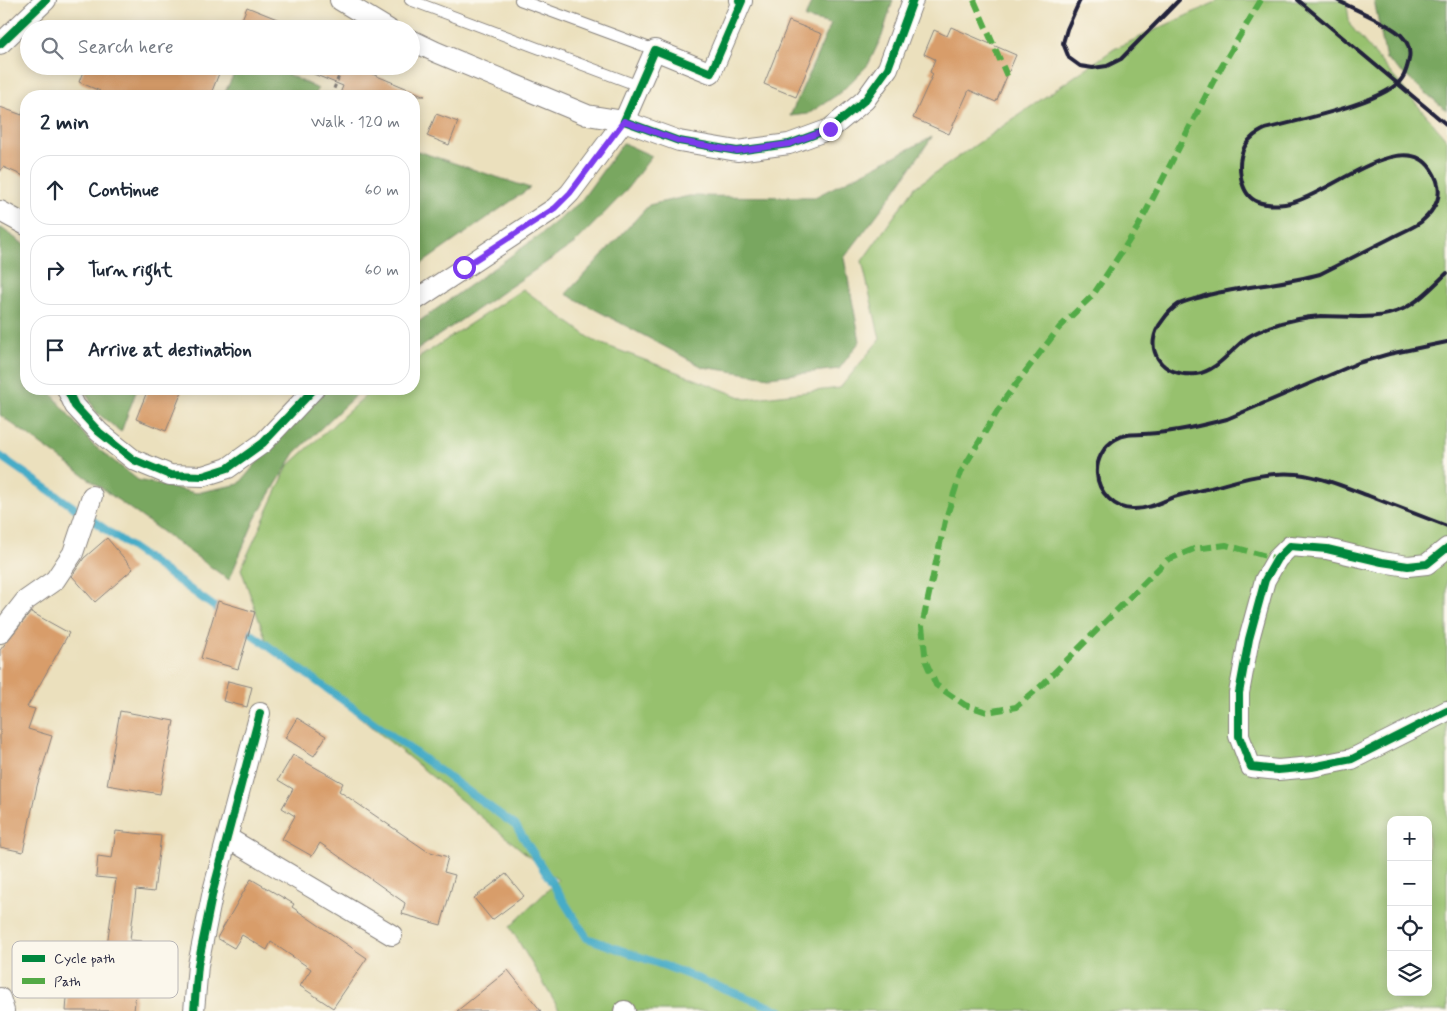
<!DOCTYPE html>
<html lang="en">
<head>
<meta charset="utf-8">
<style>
	:root { --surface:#fff; --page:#f6f6f7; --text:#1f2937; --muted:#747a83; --line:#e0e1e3 }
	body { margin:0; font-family:Mynerve,sans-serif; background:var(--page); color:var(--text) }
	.controls { position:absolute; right:15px; bottom:15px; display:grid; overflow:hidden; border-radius:10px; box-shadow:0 2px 12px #0003 }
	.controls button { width:45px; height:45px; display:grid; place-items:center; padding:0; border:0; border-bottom:1px solid var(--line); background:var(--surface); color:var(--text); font:25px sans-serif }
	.stop { position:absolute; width:15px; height:15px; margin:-11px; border:4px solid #7c3aed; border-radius:50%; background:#fff }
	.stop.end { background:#7c3aed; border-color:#fff; box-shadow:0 1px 5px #0008 }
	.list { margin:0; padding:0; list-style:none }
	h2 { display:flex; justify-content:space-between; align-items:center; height:65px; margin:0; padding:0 20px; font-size:21px }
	h2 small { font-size:16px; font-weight:400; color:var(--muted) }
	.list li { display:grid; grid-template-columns:32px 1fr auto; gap:15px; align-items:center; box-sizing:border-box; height:70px; margin:0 10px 10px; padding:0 10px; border:1px solid var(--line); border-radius:20px }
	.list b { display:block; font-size:19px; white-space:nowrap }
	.list em { font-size:16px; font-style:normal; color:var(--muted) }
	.icon { flex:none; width:28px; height:28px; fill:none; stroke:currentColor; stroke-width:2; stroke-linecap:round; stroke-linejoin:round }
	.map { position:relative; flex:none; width:1447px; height:1011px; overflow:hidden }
	.search { position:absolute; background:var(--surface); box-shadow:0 2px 12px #0003; left:20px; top:20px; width:400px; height:55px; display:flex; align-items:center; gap:12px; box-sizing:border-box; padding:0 18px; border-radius:28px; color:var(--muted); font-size:19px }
	.panel { position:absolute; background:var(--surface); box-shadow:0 2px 12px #0003; left:20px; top:90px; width:400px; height:305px; border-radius:20px }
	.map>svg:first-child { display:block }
</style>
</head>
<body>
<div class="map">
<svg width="1447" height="1011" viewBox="0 0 1447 1011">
	<rect width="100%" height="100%" fill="#fbf7ec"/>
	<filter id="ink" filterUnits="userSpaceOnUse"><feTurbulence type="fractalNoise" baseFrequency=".02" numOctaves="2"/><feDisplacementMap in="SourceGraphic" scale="10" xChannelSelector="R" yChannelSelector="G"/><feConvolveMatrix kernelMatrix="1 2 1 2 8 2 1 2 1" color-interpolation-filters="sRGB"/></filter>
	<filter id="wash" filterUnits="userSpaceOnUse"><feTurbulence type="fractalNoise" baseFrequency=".0096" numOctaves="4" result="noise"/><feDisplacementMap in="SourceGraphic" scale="20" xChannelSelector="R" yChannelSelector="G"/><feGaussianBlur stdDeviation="1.12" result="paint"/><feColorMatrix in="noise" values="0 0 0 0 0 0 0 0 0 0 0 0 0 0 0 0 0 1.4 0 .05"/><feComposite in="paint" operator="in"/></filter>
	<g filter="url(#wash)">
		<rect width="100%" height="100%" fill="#ebe0bd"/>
		<path fill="#97c16e" stroke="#5c7254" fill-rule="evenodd" d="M 1220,0 L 1346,0 L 1350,25 L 1447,140 L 1447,1011 L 560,1011 L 510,927 L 558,880 L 266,640 L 241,569 L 288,466 L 373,389 L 414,389 L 414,361 L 523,289 L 594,341 L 677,372 L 746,399 L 840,388 L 880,339 L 862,261 L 915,187 L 1114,49 ZM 1391,820 L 1428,820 L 1428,992 L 1391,992 Z"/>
		<path fill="#79a761" stroke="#4e644e" d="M 812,0 L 893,0 L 882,36 L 868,65 L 840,93 L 808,114 L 790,116 L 831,24 L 805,18 Z
			M 1374,0 L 1447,0 L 1447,111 L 1386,59 Z
			M 238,66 L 271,66 L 318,89 L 315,96 L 223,96 Z
			M 932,137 L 892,195 L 844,258 L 860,341 L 839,369 L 769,377 L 703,367 L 566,294 L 649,205 L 689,196 L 815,197 Z
			M 623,143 L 652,156 L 623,194 L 575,243 L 414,352 L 414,325 L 540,235 L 580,202 Z
			M 414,150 L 530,188 L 414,269 Z
			M 0,227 L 26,246 L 26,389 L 48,389 L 92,444 L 138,480 L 196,493 L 239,484 L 284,430 L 328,389 L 362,389 L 295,453 L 255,519 L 229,580 L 0,415 Z
			M 84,389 L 137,389 L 121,432 L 96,412 Z"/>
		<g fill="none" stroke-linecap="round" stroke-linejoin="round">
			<path stroke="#47acc7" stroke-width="8" d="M 0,456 L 148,559 L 223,613
				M 242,627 L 516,826 L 587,938 L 668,967 L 781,1011"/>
		</g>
		<g id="blocks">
			<path fill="#d89d6a" d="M 247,7 L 302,29 L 238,29 Z
				M 789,21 L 822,34 L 796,97 L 764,84 Z
				M 951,27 L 1016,55 L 996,102 L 969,90 L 949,134 L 913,118 L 933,74 L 930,72 L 935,59 L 924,54 L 934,30 L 947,36 Z
				M 85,66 L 222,66 L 210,96 L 98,96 L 100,91 L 79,82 Z
				M 294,66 L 353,66 L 425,96 L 339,96 L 343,86 Z
				M 0,107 L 22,115 L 24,109 L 26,109 L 26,177 L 3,167 L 0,172 Z
				M 436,114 L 458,122 L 449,145 L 427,136 Z
				M 148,389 L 183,389 L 166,431 L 136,419 Z
				M 107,538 L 133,569 L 95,602 L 72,576 L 84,558 Z
				M 218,601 L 255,612 L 238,669 L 201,658 Z
				M 31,612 L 69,633 L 27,707 L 35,709 L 28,729 L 52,736 L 37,786 L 23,852 L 0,847 L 0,650 Z
				M 228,681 L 252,687 L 247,707 L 223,701 Z
				M 120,711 L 174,721 L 160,794 L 107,785 Z
				M 297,718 L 326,736 L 314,756 L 285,738 Z
				M 293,755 L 343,783 L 339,791 L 427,851 L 448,857 L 444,872 L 455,875 L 441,925 L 402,914 L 405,903 L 320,843 L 312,856 L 282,839 L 295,816 L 282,808 L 293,789 L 278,780 Z
				M 116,831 L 161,836 L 154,892 L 136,890 L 130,940 L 142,941 L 134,1011 L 66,1011 L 69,971 L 103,975 L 116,879 L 96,877 L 98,856 L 112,858 Z
				M 506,874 L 524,896 L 492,920 L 474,898 Z
				M 251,879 L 294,904 L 292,907 L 367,958 L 333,1008 L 300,986 L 311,969 L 271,942 L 267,950 L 242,935 L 234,948 L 217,938 Z
				M 508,970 L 541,1011 L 457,1011 Z"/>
		</g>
	</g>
	<g filter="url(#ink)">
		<use href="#blocks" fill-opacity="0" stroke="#86817c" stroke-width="1"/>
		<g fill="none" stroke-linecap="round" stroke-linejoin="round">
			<defs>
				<path id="lane" d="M 410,0 L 639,86
					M 520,0 L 655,50"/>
				<path id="street" d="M 340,0 L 388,29
					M 739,0 L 742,1 L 711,73 L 655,50 L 624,121 L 679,141 L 737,151 L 789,144 L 830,129 L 865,100 L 888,68 L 913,0
					M 411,40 L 436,52 L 587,115 L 624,121 L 570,193 L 555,208 L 414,301
					M 0,44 L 46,0
					M 0,211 L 26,225
					M 67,389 L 75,406 L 99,432 L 134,460 L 170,475 L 203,476 L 228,468 L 263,443 L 314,389
					M 1447,548 L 1427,564 L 1408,566 L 1382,562 L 1327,549 L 1290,546 L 1277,559 L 1265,580 L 1249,639 L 1239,693 L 1239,736 L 1251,767 L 1278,770 L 1312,767 L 1352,759 L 1447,711
					M 0,633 L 25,601 L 55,580 L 73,553 L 92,496
					M 228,838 L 392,935
					M 0,998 L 4,1011
					M 194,1011 L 198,965 L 213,891 L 260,713
					M 624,1011 L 625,1011"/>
			</defs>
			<use href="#lane" stroke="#86817c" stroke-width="12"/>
			<use href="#street" stroke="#86817c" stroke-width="22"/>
			<path stroke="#86817c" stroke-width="3" stroke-dasharray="4 4" stroke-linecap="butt" d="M 331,96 L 343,66"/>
			<use href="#lane" stroke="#fff" stroke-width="10"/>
			<use href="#street" stroke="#fff" stroke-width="20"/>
			<path stroke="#22223b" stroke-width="4" d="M 1080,0 L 1067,29 L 1063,43 L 1069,58 L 1080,66 L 1093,68 L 1107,66 L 1121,59 L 1179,0
				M 1298,0 L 1447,125
				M 1337,0 C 1355,10 1387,22 1401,35 C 1408,42 1411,49 1409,59 C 1408,64 1406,72 1403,77 C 1389,102 1295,121 1265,129 C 1257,133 1250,137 1245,146 C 1236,162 1239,195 1258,202 C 1266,205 1276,205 1285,204 C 1323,200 1402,125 1431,169 C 1437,178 1441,190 1437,201 C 1434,209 1428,216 1421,222 C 1413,228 1400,233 1391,238 C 1367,250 1344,262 1320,274 C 1284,284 1245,286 1208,295 C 1199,298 1188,300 1179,304 C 1173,308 1167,314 1163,320 C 1140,348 1162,378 1196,374 C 1218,371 1232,348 1248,337 C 1254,333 1262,330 1269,327 C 1286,321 1303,317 1321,316 C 1349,316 1377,321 1403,309 C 1420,301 1434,285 1447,273
				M 1447,342 L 1389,354 L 1358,363 L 1227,419 C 1204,425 1180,431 1157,433 C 1144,435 1127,432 1116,439 C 1103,446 1096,461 1097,474 C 1098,492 1115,510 1134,509 C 1149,509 1161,502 1174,497 C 1186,493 1199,491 1211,488 C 1239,480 1268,471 1297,474 C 1322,477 1345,487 1369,496 C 1395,506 1421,516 1447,526"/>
			<path stroke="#53aa46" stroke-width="6" stroke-dasharray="12 6" stroke-linecap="butt" d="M 974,0 L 1007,76
				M 1261,0 L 1215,78 L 1138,227 L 1093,295 L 1059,328 L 1006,397 L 961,472 L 945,521 L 922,626 L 926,662 L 936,685 L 965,705 L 987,712 L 1016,707 L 1041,686 L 1167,560 L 1194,549 L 1226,545 L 1277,559"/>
			<defs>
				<path id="cycleway" d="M 739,0 L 742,1 L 711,73 L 655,50 L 624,121 L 679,141 L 737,151 L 789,144 L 830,129 L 865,100 L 888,68 L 913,0
					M 0,44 L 46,0
					M 67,389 L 75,406 L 99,432 L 134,460 L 170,475 L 203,476 L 228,468 L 263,443 L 314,389
					M 1447,548 L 1427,564 L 1408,566 L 1382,562 L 1327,549 L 1290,546 L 1277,559 L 1265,580 L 1249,639 L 1239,693 L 1239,736 L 1251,767 L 1278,770 L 1312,767 L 1352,759 L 1447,711
					M 194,1011 L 198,965 L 213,891 L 260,713"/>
			</defs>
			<use href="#cycleway" stroke="#fbf7ec" stroke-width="11"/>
			<use href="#cycleway" stroke="#00873e" stroke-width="8"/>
		</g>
	</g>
	<g fill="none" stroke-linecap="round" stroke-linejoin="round" filter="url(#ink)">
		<path stroke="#7c3aed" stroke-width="6" d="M 464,267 L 555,208 L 570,193 L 624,121 L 679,141 L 737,151 L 789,144 L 830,129"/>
	</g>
	<rect x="12" y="941" width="166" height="57" rx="8" fill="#fbf7ec" stroke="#bab7b7" stroke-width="1"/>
	<rect x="22" y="955" width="23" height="7" fill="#00873e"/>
	<rect x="22" y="978" width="23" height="6" fill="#53aa46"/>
	<g font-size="14" fill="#22223b">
		<text x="54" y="963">Cycle path</text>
		<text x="54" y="986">Path</text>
	</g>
</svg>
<div class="controls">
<button>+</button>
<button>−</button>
<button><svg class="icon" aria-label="locate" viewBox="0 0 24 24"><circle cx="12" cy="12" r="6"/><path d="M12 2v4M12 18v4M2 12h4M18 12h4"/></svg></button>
<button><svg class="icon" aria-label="layers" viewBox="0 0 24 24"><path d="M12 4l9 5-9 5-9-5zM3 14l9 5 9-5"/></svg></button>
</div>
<div class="stop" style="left:464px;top:267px"></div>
<div class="stop end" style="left:830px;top:129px"></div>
<div class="search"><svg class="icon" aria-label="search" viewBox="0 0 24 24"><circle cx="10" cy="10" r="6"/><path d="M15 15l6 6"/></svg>Search here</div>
<section class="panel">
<h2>2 min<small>Walk · 120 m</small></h2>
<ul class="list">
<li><svg class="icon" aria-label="ahead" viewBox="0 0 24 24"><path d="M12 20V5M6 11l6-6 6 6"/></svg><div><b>Continue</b></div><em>60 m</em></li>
<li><svg class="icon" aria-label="right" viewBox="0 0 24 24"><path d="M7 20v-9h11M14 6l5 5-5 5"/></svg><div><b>Turn right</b></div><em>60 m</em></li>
<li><svg class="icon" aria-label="arrive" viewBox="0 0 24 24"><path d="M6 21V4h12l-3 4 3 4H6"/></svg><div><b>Arrive at destination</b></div></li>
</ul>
</section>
</div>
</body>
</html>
